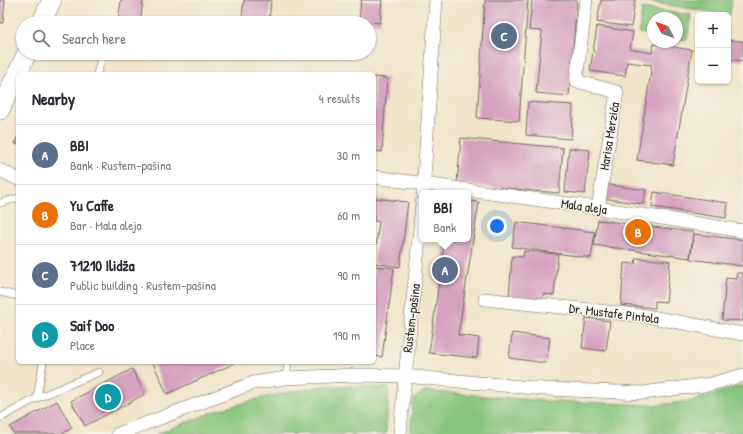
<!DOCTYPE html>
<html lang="en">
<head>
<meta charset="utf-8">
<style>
	:root { --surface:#fff; --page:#f7f7f7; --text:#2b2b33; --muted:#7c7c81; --line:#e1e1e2; --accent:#b5179e }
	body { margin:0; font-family:"Patrick Hand",sans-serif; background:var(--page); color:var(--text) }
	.controls { position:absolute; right:12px; top:12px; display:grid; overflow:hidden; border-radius:6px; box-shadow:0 1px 3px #0004 }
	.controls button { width:36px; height:36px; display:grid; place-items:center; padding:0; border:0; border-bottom:1px solid var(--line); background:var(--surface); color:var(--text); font:20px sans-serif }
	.compass { position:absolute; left:647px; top:12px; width:36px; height:36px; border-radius:50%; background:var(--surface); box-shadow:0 1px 3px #0004; rotate:311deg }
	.you { position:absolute; left:497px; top:226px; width:14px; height:14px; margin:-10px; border:3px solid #fff; border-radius:50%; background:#1a73e8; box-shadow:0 0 0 6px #1a73e833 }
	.badge { display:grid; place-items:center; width:26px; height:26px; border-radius:50%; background:var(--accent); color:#fff; font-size:13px; font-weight:700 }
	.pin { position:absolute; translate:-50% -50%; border:2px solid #fff; box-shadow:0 1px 4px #0006 }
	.popup { position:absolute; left:419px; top:190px; width:52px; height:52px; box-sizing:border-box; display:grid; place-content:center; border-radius:6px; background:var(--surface); filter:drop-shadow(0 1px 3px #0005); font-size:13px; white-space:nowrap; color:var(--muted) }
	.popup b { font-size:15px; color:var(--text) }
	.popup::after { content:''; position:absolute; left:50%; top:100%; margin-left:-8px; border:8px solid transparent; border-top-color:var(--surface) }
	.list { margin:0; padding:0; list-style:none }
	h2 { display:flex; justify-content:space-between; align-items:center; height:52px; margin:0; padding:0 16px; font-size:17px }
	h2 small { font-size:13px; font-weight:400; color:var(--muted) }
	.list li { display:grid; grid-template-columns:26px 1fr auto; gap:12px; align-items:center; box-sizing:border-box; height:60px; padding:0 16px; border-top:1px solid var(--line) }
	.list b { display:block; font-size:15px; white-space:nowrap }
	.list p { margin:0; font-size:13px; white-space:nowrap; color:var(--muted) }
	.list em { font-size:13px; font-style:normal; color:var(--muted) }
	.icon { flex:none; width:22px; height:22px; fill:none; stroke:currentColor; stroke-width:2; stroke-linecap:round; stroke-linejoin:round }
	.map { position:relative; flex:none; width:743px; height:434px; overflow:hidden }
	.search { position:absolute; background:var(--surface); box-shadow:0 1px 3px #0004; left:16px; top:16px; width:360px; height:44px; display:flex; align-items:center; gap:10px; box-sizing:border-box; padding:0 14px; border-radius:22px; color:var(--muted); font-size:15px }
	.panel { position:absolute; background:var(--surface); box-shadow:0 1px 3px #0004; left:16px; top:72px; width:360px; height:292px; border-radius:6px }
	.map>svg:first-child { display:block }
</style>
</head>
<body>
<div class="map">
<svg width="743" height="434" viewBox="0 0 743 434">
	<rect width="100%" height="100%" fill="#f7f3e8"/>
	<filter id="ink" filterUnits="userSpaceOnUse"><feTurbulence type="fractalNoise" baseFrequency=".025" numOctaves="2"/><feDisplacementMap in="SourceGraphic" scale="8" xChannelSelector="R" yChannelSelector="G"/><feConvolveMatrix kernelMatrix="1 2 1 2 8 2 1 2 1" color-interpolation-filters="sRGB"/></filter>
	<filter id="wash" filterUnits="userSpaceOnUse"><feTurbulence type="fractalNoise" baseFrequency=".012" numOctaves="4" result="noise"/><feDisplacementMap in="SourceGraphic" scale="16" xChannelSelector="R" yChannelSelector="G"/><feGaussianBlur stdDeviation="0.9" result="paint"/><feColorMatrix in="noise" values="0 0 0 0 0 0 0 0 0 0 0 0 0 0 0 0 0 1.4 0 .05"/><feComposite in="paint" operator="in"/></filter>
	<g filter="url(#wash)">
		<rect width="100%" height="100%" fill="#f0e5c9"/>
		<path fill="#87c57c" stroke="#597854" d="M 642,0 L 732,0 L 730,15 L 642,1 Z
			M 642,8 L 691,15 L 687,40 L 677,39 L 677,18 L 653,18 L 653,35 L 639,33 Z
			M 328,385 L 389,388 L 386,434 L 157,434 L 218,410 L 269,396 Z
			M 743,385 L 743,434 L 410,434 L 413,402 L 416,397 L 425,391 L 547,401 L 658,405 L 692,401 Z"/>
		<g id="blocks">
			<path fill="#d6a1bf" d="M 0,0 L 5,0 L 3,23 L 0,23 Z
				M 121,0 L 143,0 L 140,23 L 118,22 Z
				M 244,0 L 271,0 L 269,23 L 241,23 Z
				M 361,0 L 382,0 L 380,23 L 359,21 Z
				M 485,0 L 528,0 L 519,121 L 477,118 Z
				M 532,0 L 577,0 L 569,96 L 536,93 L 542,31 L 529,30 Z
				M 601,0 L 635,0 L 631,27 L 597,22 Z
				M 597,26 L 633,32 L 630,49 L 652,53 L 654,44 L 692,50 L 673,165 L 637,160 L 652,65 L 627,62 L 625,76 L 590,71 Z
				M 728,40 L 743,41 L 743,61 L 728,59 Z
				M 374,77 L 387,78 L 382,152 L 374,151 Z
				M 528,102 L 573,105 L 571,139 L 526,135 Z
				M 18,136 L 18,145 L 15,143 Z
				M 461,138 L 563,148 L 559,193 L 457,184 Z
				M 569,148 L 590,150 L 585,194 L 565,192 Z
				M 604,184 L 646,190 L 643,204 L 602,198 Z
				M 654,192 L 728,203 L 726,218 L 652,207 Z
				M 374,198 L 408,202 L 400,267 L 374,263 L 379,222 L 374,221 Z
				M 468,201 L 479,202 L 458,335 L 479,338 L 477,358 L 429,353 L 445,239 L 468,239 Z
				M 598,220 L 693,232 L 690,258 L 594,245 Z
				M 516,222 L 595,232 L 591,258 L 512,247 Z
				M 694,234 L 743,240 L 743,266 L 690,259 Z
				M 524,251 L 558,254 L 554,295 L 543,294 L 543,301 L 509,298 L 512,256 L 523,257 Z
				M 636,258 L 670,261 L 666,302 L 655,301 L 655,308 L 621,305 L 624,263 L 635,264 Z
				M 374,266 L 394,268 L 382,357 L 374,356 Z
				M 737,273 L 743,273 L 743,321 L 722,320 L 726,278 L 736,279 Z
				M 586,318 L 610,321 L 606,351 L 582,348 Z
				M 512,333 L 550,338 L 546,363 L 509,358 Z
				M 155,362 L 232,362 L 233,364 L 167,394 L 153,363 Z
				M 132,369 L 145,394 L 85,426 L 71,401 Z
				M 57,401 L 72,428 L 62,434 L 14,434 L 10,427 Z"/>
		</g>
	</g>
	<g filter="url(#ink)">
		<use href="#blocks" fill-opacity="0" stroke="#706c62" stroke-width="1"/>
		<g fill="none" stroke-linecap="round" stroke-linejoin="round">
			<defs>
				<path id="lane" d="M 97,74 L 103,53
					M 0,203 L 18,198
					M 0,292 L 18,296
					M 286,378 L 288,362
					M 37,398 L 43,362
					M 0,418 L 37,398 L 99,372"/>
				<path id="street" d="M 586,0 L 576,81 L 617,92 L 598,208
					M 0,170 L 18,179
					M 374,177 L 598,208 L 743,231
					M 423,193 L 436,0
					M 485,299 L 646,316 L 743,334
					M 118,434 L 253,383 L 286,378 L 358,375 L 404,376 L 544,389 L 643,393 L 711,384 L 743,375
					M 400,434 C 406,357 416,280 422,203"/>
				<path id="secondary" d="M 41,23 L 52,0
					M 0,110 L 27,53"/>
			</defs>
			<use href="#lane" stroke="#706c62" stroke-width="8"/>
			<use href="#street" stroke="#706c62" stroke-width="14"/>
			<use href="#secondary" stroke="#706c62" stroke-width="20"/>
			<use href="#lane" stroke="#fff" stroke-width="7"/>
			<use href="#street" stroke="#fff" stroke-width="13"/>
			<use href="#secondary" stroke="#fff" stroke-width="19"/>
		</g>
	</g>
	<g text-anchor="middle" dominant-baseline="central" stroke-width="3" stroke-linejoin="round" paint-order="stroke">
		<g font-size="13" fill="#2b2b2b" stroke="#f7f3e8">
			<text transform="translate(609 136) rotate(-81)">Harisa Merzića</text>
			<text transform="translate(584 206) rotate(8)">Mala aleja</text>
			<text transform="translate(614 313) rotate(7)">Dr. Mustafe Pintola</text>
			<text transform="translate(411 318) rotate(-83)">Rustem-pašina</text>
		</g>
	</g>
</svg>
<div class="controls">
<button>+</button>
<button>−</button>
</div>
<svg class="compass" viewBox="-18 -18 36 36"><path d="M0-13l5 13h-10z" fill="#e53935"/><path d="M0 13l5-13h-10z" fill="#7c7c81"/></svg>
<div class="you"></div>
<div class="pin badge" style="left:445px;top:270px;background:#5c6f8a">A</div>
<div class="popup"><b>BBI</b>Bank</div>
<div class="pin badge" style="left:638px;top:232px;background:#e8710a">B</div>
<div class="pin badge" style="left:504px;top:36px;background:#5c6f8a">C</div>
<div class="pin badge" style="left:108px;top:397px;background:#0f9aa8">D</div>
<div class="search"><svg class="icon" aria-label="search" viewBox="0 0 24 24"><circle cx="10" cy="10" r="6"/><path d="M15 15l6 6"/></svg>Search here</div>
<section class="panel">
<h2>Nearby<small>4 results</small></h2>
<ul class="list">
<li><span class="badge" style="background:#5c6f8a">A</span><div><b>BBI</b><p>Bank · Rustem-pašina</p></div><em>30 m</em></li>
<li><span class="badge" style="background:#e8710a">B</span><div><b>Yu Caffe</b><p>Bar · Mala aleja</p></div><em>60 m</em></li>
<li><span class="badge" style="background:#5c6f8a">C</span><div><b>71210 Ilidža</b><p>Public building · Rustem-pašina</p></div><em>90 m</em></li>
<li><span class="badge" style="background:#0f9aa8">D</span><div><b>Saif Doo</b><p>Place</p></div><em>190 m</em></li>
</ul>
</section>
</div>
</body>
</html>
